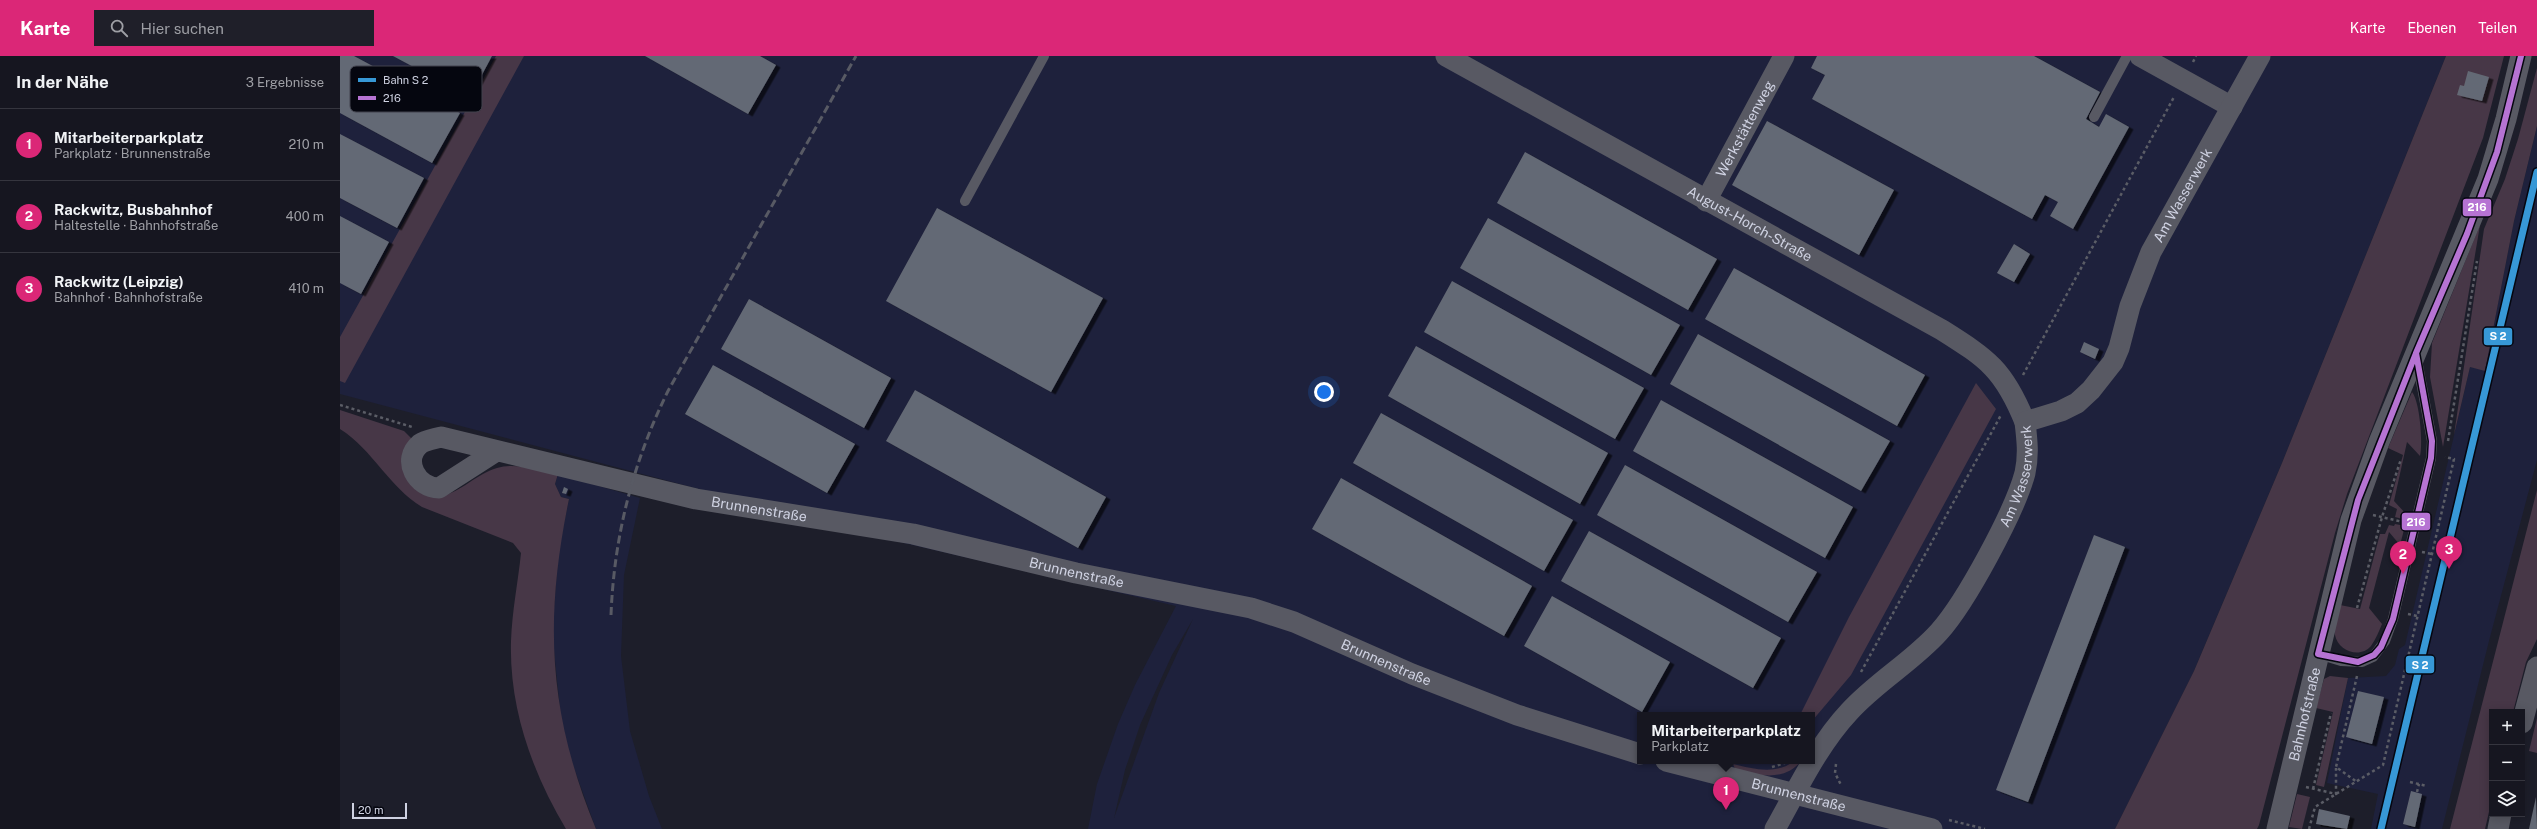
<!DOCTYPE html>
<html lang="de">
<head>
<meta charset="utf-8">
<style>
	:root { --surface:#161620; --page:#1f1f29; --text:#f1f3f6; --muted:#9e9fa5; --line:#35353e; --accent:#db2777 }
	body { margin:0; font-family:"Public Sans",sans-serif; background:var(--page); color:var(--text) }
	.controls { position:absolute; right:12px; bottom:12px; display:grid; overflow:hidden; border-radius:0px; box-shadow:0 2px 10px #0003 }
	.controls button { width:36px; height:36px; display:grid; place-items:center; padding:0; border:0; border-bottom:1px solid var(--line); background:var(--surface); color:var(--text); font:20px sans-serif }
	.scale { position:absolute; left:12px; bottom:10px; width:55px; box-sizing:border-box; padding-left:4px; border:2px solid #cfd2e2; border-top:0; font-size:11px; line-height:14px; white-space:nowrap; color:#cfd2e2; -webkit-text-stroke:3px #05060f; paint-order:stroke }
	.you { position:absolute; left:984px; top:336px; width:14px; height:14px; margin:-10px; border:3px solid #fff; border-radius:50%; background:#1a73e8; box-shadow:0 0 0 6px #1a73e833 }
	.badge { display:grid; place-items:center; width:26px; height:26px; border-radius:50%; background:var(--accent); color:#fff; font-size:13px; font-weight:700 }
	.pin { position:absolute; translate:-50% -33px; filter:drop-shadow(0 1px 2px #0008) }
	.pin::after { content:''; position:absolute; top:21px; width:14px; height:12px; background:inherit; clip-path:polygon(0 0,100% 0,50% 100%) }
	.popup { position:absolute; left:1297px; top:656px; width:178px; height:52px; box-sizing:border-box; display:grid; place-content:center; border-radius:0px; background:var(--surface); filter:drop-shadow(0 1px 3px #0005); font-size:13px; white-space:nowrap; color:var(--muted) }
	.popup b { font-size:15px; color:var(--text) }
	.popup::after { content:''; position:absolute; left:50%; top:100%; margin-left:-8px; border:8px solid transparent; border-top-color:var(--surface) }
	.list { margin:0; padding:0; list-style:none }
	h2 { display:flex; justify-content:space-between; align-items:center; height:52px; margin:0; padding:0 16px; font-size:17px }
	h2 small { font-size:13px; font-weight:400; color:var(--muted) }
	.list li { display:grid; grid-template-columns:26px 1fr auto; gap:12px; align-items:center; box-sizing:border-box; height:72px; padding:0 16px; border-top:1px solid var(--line) }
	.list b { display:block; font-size:15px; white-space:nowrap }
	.list p { margin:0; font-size:13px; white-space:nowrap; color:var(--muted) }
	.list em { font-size:13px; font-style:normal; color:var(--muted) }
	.icon { flex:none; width:22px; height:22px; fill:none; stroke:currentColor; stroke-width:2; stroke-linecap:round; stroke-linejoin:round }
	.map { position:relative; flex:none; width:2197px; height:773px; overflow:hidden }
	header { display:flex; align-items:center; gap:24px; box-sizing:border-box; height:56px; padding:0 20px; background:var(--accent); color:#fff }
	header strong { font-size:19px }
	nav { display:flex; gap:22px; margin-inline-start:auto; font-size:14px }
	.search { width:280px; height:36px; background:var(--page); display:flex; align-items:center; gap:10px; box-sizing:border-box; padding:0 14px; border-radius:0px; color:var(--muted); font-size:15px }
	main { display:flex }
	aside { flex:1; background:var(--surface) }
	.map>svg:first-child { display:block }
</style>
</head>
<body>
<header>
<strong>Karte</strong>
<div class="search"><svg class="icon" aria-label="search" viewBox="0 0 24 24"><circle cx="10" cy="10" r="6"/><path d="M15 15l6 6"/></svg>Hier suchen</div>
<nav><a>Karte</a><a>Ebenen</a><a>Teilen</a></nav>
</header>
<main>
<aside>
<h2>In der Nähe<small>3 Ergebnisse</small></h2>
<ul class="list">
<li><span class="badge">1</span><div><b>Mitarbeiterparkplatz</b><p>Parkplatz · Brunnenstraße</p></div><em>210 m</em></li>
<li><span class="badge">2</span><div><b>Rackwitz, Busbahnhof</b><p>Haltestelle · Bahnhofstraße</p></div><em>400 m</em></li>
<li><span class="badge">3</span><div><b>Rackwitz (Leipzig)</b><p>Bahnhof · Bahnhofstraße</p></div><em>410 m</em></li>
</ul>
</aside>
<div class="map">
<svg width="2197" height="773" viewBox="0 0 2197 773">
	<defs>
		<filter id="shadow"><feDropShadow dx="4.5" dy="2.5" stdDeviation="0" flood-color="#0009"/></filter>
	</defs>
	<rect width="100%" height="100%" fill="#1d1e2a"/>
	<path fill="#1e213c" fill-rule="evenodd" d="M 0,0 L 2106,0 L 1942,407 L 1854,615 L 1775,773 L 748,773 L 757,728 L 778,668 L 795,629 L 836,550 L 551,484 L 0,338 ZM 853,563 L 819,637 L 774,762 L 785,714 L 800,669 L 832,599 ZM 1300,659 L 1472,659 L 1472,705 L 1300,705 Z
		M 2197,70 L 2197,404 L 2149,585 L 2102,773 L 2031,773 L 2038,738 L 1987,727 L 2008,622 L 2046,620 L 2055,609 L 2059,593 L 2065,589 L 2130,311 L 2145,314 L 2174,165 Z
		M 218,418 L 300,442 L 284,519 L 281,600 L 290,675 L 309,740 L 322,773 L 256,773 L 231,704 L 221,663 L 212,575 L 219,491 L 229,443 L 221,441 L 215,428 Z"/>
	<path fill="#473747" d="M 156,0 L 184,0 L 5,327 L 0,325 L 0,281 Z
		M 2106,0 L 2164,0 L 2143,82 L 2007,438 L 1995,477 L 1919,769 L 1917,773 L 1775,773 L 1854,615 L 1942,407 Z
		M 2197,12 L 2197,70 L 2174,165 L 2145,315 L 2130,311 L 2114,379 L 2144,173 L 2165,123 L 2178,83 Z
		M 2140,169 L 2103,391 L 2090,321 L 2092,287 Z
		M 1636,327 L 1656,353 L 1511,619 L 1472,665 L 1472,659 L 1460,659 L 1509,561 Z
		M 2072,336 C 2080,346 2083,387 2080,400 L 2067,386 L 2054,445 L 2067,459 L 2066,464 L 2055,461 L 2057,453 L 2049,449 L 2063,399 L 2048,392 Z
		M 0,354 L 64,375 L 72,383 L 64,398 L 100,441 C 123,435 136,418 157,412 C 175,406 199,415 218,418 L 215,428 L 221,441 L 229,443 C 204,564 208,657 256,773 L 226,773 C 192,716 169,652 171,585 C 172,555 178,526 181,497 L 173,487 L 82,451 C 49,431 33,394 0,373 Z
		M 2197,434 L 2197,583 L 2186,606 L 2173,656 L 2152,656 L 2152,743 L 2145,773 L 2110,773 Z
		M 2055,468 L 2065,470 L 2060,489 L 2049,476 L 2029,552 L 2042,568 C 2039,575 2036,583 2031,590 C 2020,603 1998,595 1995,579 C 1993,571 1998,557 2000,549 L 2020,553 L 2040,478 L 2045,478 L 2049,469 L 2054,470 Z
		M 1990,620 L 2008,622 L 1984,731 L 1976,729 L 1993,656 L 1976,652 L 1984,623 Z
		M 2197,662 L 2197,697 L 2189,695 Z
		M 1454,705 L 1461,705 C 1444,726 1420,719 1396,715 L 1393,708 C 1413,713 1437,719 1454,705 Z
		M 1957,738 L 1970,741 L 1962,773 L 1949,771 Z"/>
	<path fill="#646974" filter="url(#shadow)" d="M 0,0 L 14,0 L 120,57 L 92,107 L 0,57 Z
		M 53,0 L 152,0 L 130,41 Z
		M 305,0 L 420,0 L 436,9 L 408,58 Z
		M 1477,0 L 1694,0 L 1760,36 L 1746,63 L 1759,71 L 1766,58 L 1789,71 L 1733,173 L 1710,160 L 1718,146 L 1705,139 L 1692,163 L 1472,43 L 1485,19 L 1471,12 Z
		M 2128,15 L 2149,21 L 2142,45 L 2117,39 L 2120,29 L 2124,30 Z
		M 1427,65 L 1554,134 L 1519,199 L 1392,129 Z
		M 0,78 L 84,122 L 57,172 L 0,142 Z
		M 1185,96 L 1377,203 L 1348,254 L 1157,147 Z
		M 597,152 L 763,242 L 711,336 L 546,245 Z
		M 0,160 L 49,186 L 21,238 L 0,227 Z
		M 1148,162 L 1340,269 L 1311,319 L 1120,212 Z
		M 1674,188 L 1690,198 L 1674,226 L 1657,217 Z
		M 1394,212 L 1585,319 L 1557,370 L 1365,263 Z
		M 1112,225 L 1304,332 L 1275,383 L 1084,276 Z
		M 409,243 L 551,322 L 524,372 L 381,293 Z
		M 1358,278 L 1550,385 L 1521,435 L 1330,328 Z
		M 1744,286 L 1759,293 L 1755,303 L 1740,296 Z
		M 1076,290 L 1268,397 L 1240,448 L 1048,340 Z
		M 373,309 L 515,388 L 487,437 L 345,358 Z
		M 575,334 L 766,441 L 738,492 L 546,385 Z
		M 1321,344 L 1513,451 L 1485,502 L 1293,395 Z
		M 1041,357 L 1233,464 L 1204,515 L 1013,407 Z
		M 1285,409 L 1477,516 L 1448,566 L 1257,459 Z
		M 1001,422 L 1192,530 L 1164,580 L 972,473 Z
		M 224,431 L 228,433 L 226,438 L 222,437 Z
		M 1249,475 L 1441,582 L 1413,632 L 1221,525 Z
		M 1754,479 L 1785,491 L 1688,746 L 1656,734 Z
		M 1212,540 L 1330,606 L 1302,656 L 1184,590 Z
		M 2018,635 L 2044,641 L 2032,688 L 2006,681 Z
		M 2071,735 L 2082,738 L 2075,771 L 2063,768 Z
		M 2196,741 L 2197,773 L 2189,773 Z
		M 1979,753 L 2010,760 L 2007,773 L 1976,768 Z"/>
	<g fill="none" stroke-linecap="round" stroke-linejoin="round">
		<path stroke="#5b5d66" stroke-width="2.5" stroke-dasharray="3 3" stroke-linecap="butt" d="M 1853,6 L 1856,0
			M 1683,319 L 1834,41
			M 0,349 L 72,371
			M 2108,385 L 2137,205
			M 2033,459 L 2063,466
			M 2082,496 L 2092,498
			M 2017,552 L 2042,461 L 2061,403
			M 2068,558 L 2077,560
			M 1521,616 L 1661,359
			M 2017,620 L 1996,711 L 2017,726
			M 1496,708 L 1495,717 L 1501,729
			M 1432,711 L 1448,706
			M 2070,726 L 2087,730
			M 1966,731 L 1996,738 L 1996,712
			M 1973,733 L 1991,657
			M 2077,736 L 2079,728
			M 1609,764 L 1645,773
			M 1969,773 L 1975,751 L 2043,709 L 2114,403 L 2105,401"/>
		<path stroke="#585963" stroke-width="10" d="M 1754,61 L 1787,0
			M 625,145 L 704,0
			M 1978,598 L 2001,605 L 2022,606 L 2033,601 L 2045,585 L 2053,563 L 2091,402 L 2092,385 L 2077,304"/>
		<g stroke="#585963" stroke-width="21">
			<path id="s1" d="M 1106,0 L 1602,274 C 1648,303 1664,314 1685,366"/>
			<path d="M 1800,0 L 1892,51"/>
			<path id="s2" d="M 1366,145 L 1444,0"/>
			<path id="s3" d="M 155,396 L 99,432 C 77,432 61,404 80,388 C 85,384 94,383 101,381 L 356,443 L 573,478 L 736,517 L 911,552 L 954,566 L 1072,618 L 1177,659 L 1300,698"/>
			<path d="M 2182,667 L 2197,611"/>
			<path id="s4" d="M 1326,705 L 1592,773"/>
			<path id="s5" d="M 1435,773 C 1457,734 1478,689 1509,656 C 1536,626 1572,606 1599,576 C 1626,546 1675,455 1685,417 C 1689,399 1687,383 1685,366 L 1721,355 L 1737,347 L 1751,334 L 1773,306 L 1779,292 L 1790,250 L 1811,196 L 1920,0"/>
			<path id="s6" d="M 1937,773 L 2011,464 L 2039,386 L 2148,123 L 2166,63 L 2181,0"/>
			<path d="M 2158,773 L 2161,758"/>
		</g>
		<path stroke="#585a64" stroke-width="3" stroke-dasharray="8 4" stroke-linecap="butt" d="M 271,559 C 274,480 293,406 328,335 L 516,0"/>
		<defs>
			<path id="bus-1" d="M 2076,297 L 2092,385 L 2091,402 L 2053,563 L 2041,591 L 2034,599 L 2018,606 L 1978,598 L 2018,444 Z
				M 2076,297 L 2127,178 L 2157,96 L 2181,0"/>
		</defs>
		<use href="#bus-1" stroke="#05060f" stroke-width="9"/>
		<use href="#bus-1" stroke="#b673d3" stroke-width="6"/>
		<defs>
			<path id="rail-1" d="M 2041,773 L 2197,116"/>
		</defs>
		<use href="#rail-1" stroke="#05060f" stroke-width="10"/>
		<use href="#rail-1" stroke="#3798d6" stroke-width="7"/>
	</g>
	<g text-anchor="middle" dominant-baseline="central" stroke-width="4" stroke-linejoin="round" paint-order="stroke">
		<g font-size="14" fill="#cfd2e2" stroke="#05060f">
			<text stroke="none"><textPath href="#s2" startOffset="82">Werkstättenweg</textPath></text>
			<text stroke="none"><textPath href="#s5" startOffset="784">Am Wasserwerk</textPath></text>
			<text stroke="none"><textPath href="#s1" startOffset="347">August-Horch-Straße</textPath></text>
			<text stroke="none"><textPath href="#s5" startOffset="436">Am Wasserwerk</textPath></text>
			<text stroke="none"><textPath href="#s3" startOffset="477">Brunnenstraße</textPath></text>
			<text stroke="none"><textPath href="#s3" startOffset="801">Brunnenstraße</textPath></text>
			<text stroke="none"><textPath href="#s3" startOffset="1125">Brunnenstraße</textPath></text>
			<text stroke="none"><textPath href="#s6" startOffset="118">Bahnhofstraße</textPath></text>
			<text stroke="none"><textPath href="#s4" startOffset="137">Brunnenstraße</textPath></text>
		</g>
	</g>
	<rect x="10" y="10" width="132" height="46" rx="6" fill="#05060f" stroke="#42434e" stroke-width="1"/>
	<rect x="18" y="22" width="18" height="4" fill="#3798d6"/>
	<rect x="18" y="40" width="18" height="4" fill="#b673d3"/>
	<g font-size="11" fill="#cfd2e2">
		<text x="43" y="28">Bahn S 2</text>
		<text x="43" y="46">216</text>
	</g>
	<g stroke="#05060f" stroke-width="1.5">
		<rect x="2122" y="142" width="30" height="19" rx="4" fill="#b673d3"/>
		<rect x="2143" y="271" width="30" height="19" rx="4" fill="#3798d6"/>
		<rect x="2061" y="456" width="30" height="19" rx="4" fill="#b673d3"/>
		<rect x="2065" y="599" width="30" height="19" rx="4" fill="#3798d6"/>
	</g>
	<g font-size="11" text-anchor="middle" font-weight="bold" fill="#fff">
		<text x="2137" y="155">216</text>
		<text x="2158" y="284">S 2</text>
		<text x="2076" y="470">216</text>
		<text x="2080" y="613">S 2</text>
	</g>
</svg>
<div class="controls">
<button>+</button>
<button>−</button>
<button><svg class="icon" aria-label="layers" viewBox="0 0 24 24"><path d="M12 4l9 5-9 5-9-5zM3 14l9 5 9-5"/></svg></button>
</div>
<div class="scale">20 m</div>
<div class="you"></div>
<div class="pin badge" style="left:1386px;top:754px">1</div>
<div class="popup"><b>Mitarbeiterparkplatz</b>Parkplatz</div>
<div class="pin badge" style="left:2063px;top:518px">2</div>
<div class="pin badge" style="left:2109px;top:513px">3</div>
</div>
</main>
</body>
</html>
